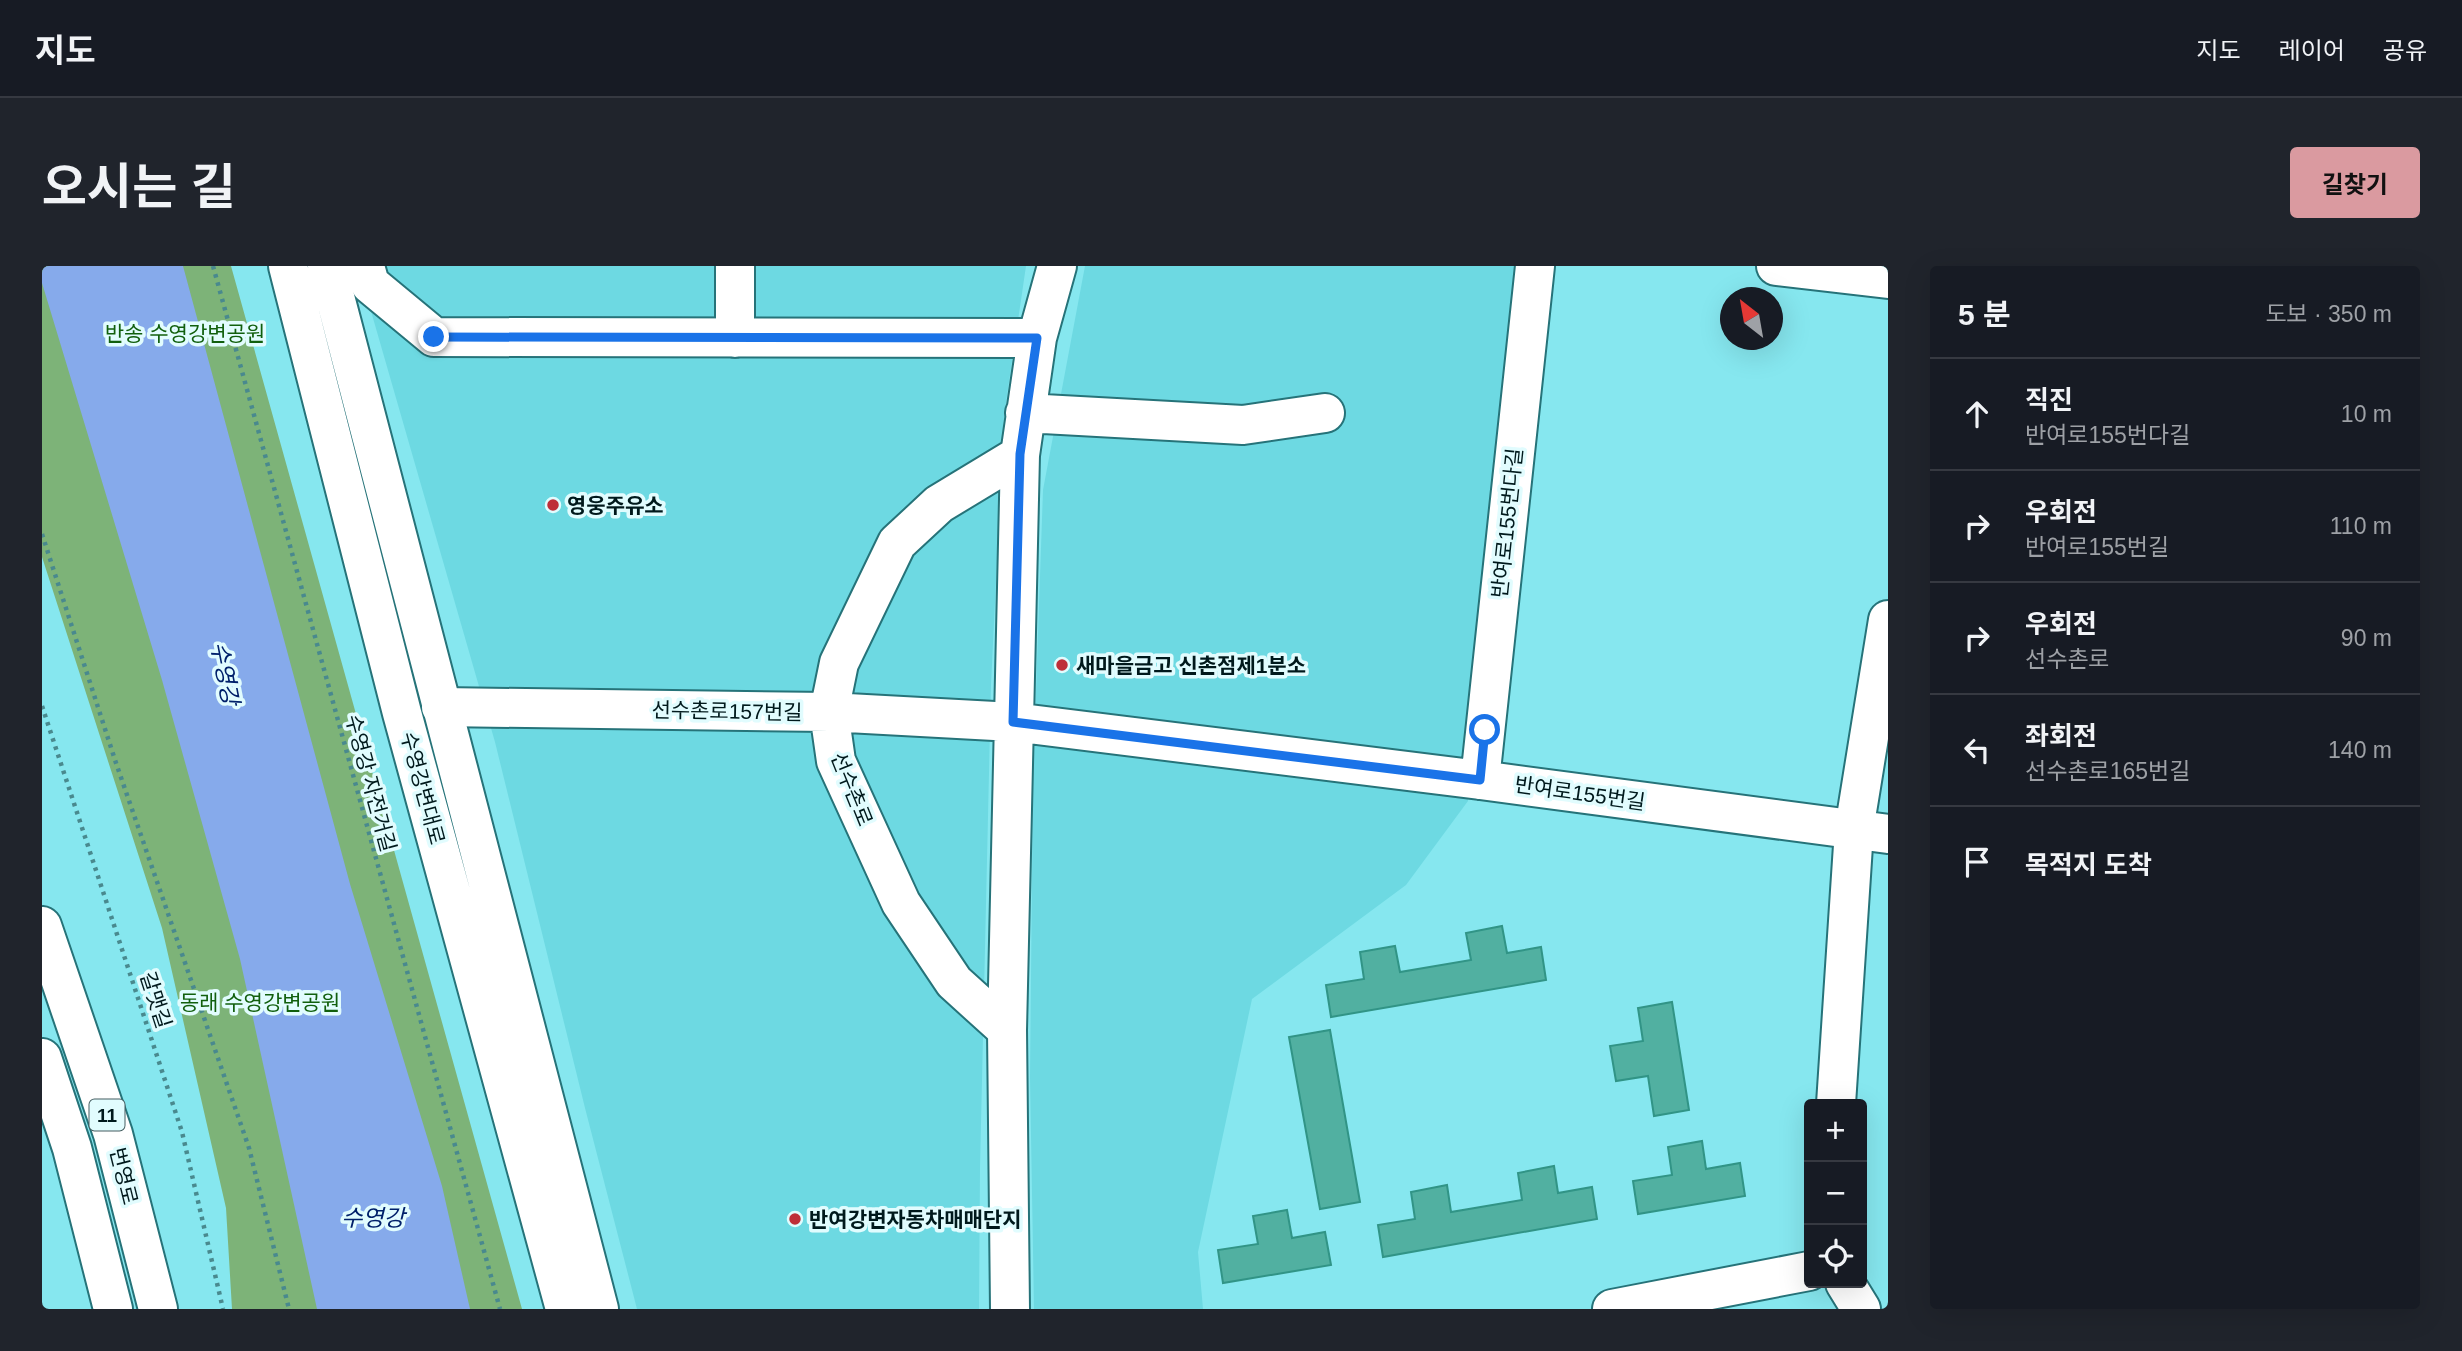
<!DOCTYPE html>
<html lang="ko">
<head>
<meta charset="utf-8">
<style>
	:root { --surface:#171b24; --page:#20242c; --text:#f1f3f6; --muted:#9ea1a6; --line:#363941; --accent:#da9aa0 }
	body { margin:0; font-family:Helvetica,"Noto Sans KR",sans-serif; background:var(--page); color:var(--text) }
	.controls { position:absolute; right:21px; bottom:21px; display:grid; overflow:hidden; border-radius:7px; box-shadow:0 7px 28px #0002 }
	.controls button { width:63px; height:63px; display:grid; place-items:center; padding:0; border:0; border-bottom:2px solid var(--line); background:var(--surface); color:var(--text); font:35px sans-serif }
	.compass { position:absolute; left:1678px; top:21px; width:63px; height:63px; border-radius:50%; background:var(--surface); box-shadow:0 7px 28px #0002; rotate:329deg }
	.stop { position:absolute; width:21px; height:21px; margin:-16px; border:5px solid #1a73e8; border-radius:50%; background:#fff }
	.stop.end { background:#1a73e8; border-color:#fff; box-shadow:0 2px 7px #0008 }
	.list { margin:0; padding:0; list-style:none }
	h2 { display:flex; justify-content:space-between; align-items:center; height:91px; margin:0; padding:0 28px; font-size:30px }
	h2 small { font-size:23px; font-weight:400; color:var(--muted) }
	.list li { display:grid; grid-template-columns:46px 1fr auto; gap:21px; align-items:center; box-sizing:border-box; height:112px; padding:0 28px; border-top:2px solid var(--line) }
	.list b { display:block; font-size:26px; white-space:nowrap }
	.list p { margin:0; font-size:23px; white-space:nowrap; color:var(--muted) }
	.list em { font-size:23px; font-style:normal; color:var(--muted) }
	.icon { flex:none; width:38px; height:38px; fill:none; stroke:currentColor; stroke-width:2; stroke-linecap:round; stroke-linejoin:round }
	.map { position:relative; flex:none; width:1846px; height:1043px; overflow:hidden; border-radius:7px }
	header { display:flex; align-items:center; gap:42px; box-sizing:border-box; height:98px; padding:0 35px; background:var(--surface); border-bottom:2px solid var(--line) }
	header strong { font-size:33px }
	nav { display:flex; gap:38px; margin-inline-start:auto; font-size:24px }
	.intro { display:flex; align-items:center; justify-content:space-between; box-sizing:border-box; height:168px; padding:0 42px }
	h1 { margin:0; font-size:49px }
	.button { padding:18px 32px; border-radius:7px; background:var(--accent); color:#111; font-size:24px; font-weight:700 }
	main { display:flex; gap:42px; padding:0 42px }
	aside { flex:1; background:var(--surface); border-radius:7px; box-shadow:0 7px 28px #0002 }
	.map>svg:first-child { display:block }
</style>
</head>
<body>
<header>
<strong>지도</strong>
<nav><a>지도</a><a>레이어</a><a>공유</a></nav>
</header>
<div class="intro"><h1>오시는 길</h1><a class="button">길찾기</a></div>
<main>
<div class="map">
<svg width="1846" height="1043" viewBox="0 0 1846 1043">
	<rect width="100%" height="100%" fill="#86e7ef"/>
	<path fill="#6dd9e2" d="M 316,0 L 984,0 L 962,150 L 949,419 L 938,902 L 937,1043 L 595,1043 L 543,842 L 453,476 Z
		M 1043,0 L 1479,0 L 1459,128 L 1423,476 L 1426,535 L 1364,619 L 1210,733 L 1156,986 L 1161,1043 L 992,1043 L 988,811 L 991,512 L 1001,224 Z"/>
	<path fill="#7db378" d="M 0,0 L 189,0 L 480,1043 L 190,1043 L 184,942 L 120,662 L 0,291 Z"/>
	<path fill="#86aaeb" d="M 0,0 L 141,0 L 308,618 L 400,920 L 428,1043 L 275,1043 L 198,693 L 120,414 L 0,17 Z"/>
	<path fill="#51b0a1" stroke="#319486" stroke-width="2" d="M 1460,660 L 1465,687 L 1499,681 L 1504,714 L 1289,751 L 1284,719 L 1322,713 L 1318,686 L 1353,680 L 1358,706 L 1429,694 L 1424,667 Z
		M 1630,736 L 1647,844 L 1612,850 L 1606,810 L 1574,815 L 1568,780 L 1601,775 L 1596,742 Z
		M 1288,764 L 1318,936 L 1278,943 L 1247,771 Z
		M 1660,875 L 1664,903 L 1698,897 L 1703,930 L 1596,948 L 1591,915 L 1630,909 L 1626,881 Z
		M 1512,900 L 1516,927 L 1550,921 L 1555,953 L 1341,991 L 1336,959 L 1373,953 L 1369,926 L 1405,919 L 1409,946 L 1480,934 L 1476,907 Z
		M 1245,944 L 1250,972 L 1283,966 L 1289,999 L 1181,1017 L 1176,984 L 1216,978 L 1211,950 Z"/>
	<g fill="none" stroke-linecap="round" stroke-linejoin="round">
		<defs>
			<path id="minor" d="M 323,0 L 328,18 L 392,71 L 995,72
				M 1734,0 L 1846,13
				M 693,72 L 693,0
				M 983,147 L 1201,159 L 1283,147
				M 399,441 L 787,446 L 971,456 L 1438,514 L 1846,568
				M 1438,514 L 1493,0
				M 965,764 L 978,189 L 995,72 L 1015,0
				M 965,764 L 912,716 L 859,637 L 794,495 L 787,446 L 797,397 L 855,277 L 897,238 L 978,189
				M 1794,838 L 1812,564 L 1846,354
				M 1803,1017 L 1819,1043
				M 1570,1043 L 1767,1005"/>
			<path id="major" d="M 246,0 L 360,447 L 523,1043
				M 285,0 L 557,1043
				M 965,764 L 968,1043"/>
			<path id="highway" d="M 0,660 L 71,868 L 116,1043
				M 0,792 L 30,882 L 71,1043"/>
		</defs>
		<use href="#minor" stroke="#267379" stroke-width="42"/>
		<use href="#major" stroke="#267379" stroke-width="42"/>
		<use href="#highway" stroke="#267379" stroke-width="42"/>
		<path stroke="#49898e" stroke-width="4.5" stroke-dasharray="3.5 5" stroke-linecap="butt" d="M 171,0 L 458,1043
			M 0,268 L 74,497 L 207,882 L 247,1043
			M 0,440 L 140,866 L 181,1043"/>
		<use href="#minor" stroke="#fff" stroke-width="38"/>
		<use href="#major" stroke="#fff" stroke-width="38"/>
		<use href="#highway" stroke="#fff" stroke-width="38"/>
	</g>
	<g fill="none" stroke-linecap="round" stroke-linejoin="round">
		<path stroke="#1a73e8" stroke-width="9" d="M 392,71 L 995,72 L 978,188 L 971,456 L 1438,514 L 1443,464"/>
	</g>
	<g fill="#be2e38" stroke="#e1fcfe" stroke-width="2.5">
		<circle cx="511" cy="239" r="7"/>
		<circle cx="1020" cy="399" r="7"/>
		<circle cx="753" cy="953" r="7"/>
	</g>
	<g text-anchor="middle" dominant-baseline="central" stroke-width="7" stroke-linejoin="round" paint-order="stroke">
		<rect fill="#e1fcfe" stroke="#445d60" stroke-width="2" x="47.5" y="833.5" width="35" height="31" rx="5"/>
		<g font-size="19" font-weight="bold" fill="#00191c">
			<text x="65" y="849">11</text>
		</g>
		<g font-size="21" fill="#115f0d" stroke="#e1fcfe">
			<text x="143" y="67">반송 수영강변공원</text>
			<text x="218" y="736">동래 수영강변공원</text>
		</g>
		<g font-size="21" font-weight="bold" fill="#00191c" stroke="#e1fcfe" text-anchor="start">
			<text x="525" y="239">영웅주유소</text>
			<text x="1034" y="399">새마을금고 신촌점제1분소</text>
			<text x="767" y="953">반여강변자동차매매단지</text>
		</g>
		<g font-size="21" fill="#00191c" stroke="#e1fcfe">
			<text transform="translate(1465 257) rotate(-84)">반여로155번다길</text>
			<text transform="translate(685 445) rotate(1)">선수촌로157번길</text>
			<text transform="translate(329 517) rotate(75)">수영강 자전거길</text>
			<text transform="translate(381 522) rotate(75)">수영강변대로</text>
			<text transform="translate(810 523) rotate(68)">선수촌로</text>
			<text transform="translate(1538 527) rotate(8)">반여로155번길</text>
			<text transform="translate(114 734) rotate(72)">갈맷길</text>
			<text transform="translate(82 910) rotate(76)">번영로</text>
		</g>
		<g font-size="23" font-style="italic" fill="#00206a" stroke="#e1fcfe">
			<text transform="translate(183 407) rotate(79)">수영강</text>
			<text x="331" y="952">수영강</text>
		</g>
	</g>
</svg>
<div class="controls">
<button>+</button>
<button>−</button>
<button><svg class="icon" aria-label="locate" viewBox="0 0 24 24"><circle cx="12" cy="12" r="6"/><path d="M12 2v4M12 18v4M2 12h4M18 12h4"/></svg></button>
</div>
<svg class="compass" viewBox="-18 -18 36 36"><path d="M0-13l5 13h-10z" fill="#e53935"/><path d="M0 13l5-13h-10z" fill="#9ea1a6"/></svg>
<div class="stop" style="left:1443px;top:464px"></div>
<div class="stop end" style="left:392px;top:71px"></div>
</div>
<aside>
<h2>5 분<small>도보 · 350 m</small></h2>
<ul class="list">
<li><svg class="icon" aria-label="ahead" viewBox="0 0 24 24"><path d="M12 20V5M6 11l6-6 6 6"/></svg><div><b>직진</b><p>반여로155번다길</p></div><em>10 m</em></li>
<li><svg class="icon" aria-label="right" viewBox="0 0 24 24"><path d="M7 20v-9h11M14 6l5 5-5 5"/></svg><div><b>우회전</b><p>반여로155번길</p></div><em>110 m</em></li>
<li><svg class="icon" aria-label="right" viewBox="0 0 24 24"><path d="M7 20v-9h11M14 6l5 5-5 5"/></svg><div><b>우회전</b><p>선수촌로</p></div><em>90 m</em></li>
<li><svg class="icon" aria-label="left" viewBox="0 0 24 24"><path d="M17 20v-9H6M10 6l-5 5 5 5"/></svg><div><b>좌회전</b><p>선수촌로165번길</p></div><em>140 m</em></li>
<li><svg class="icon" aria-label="arrive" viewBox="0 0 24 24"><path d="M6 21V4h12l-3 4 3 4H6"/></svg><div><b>목적지 도착</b></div></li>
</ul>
</aside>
</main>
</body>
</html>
